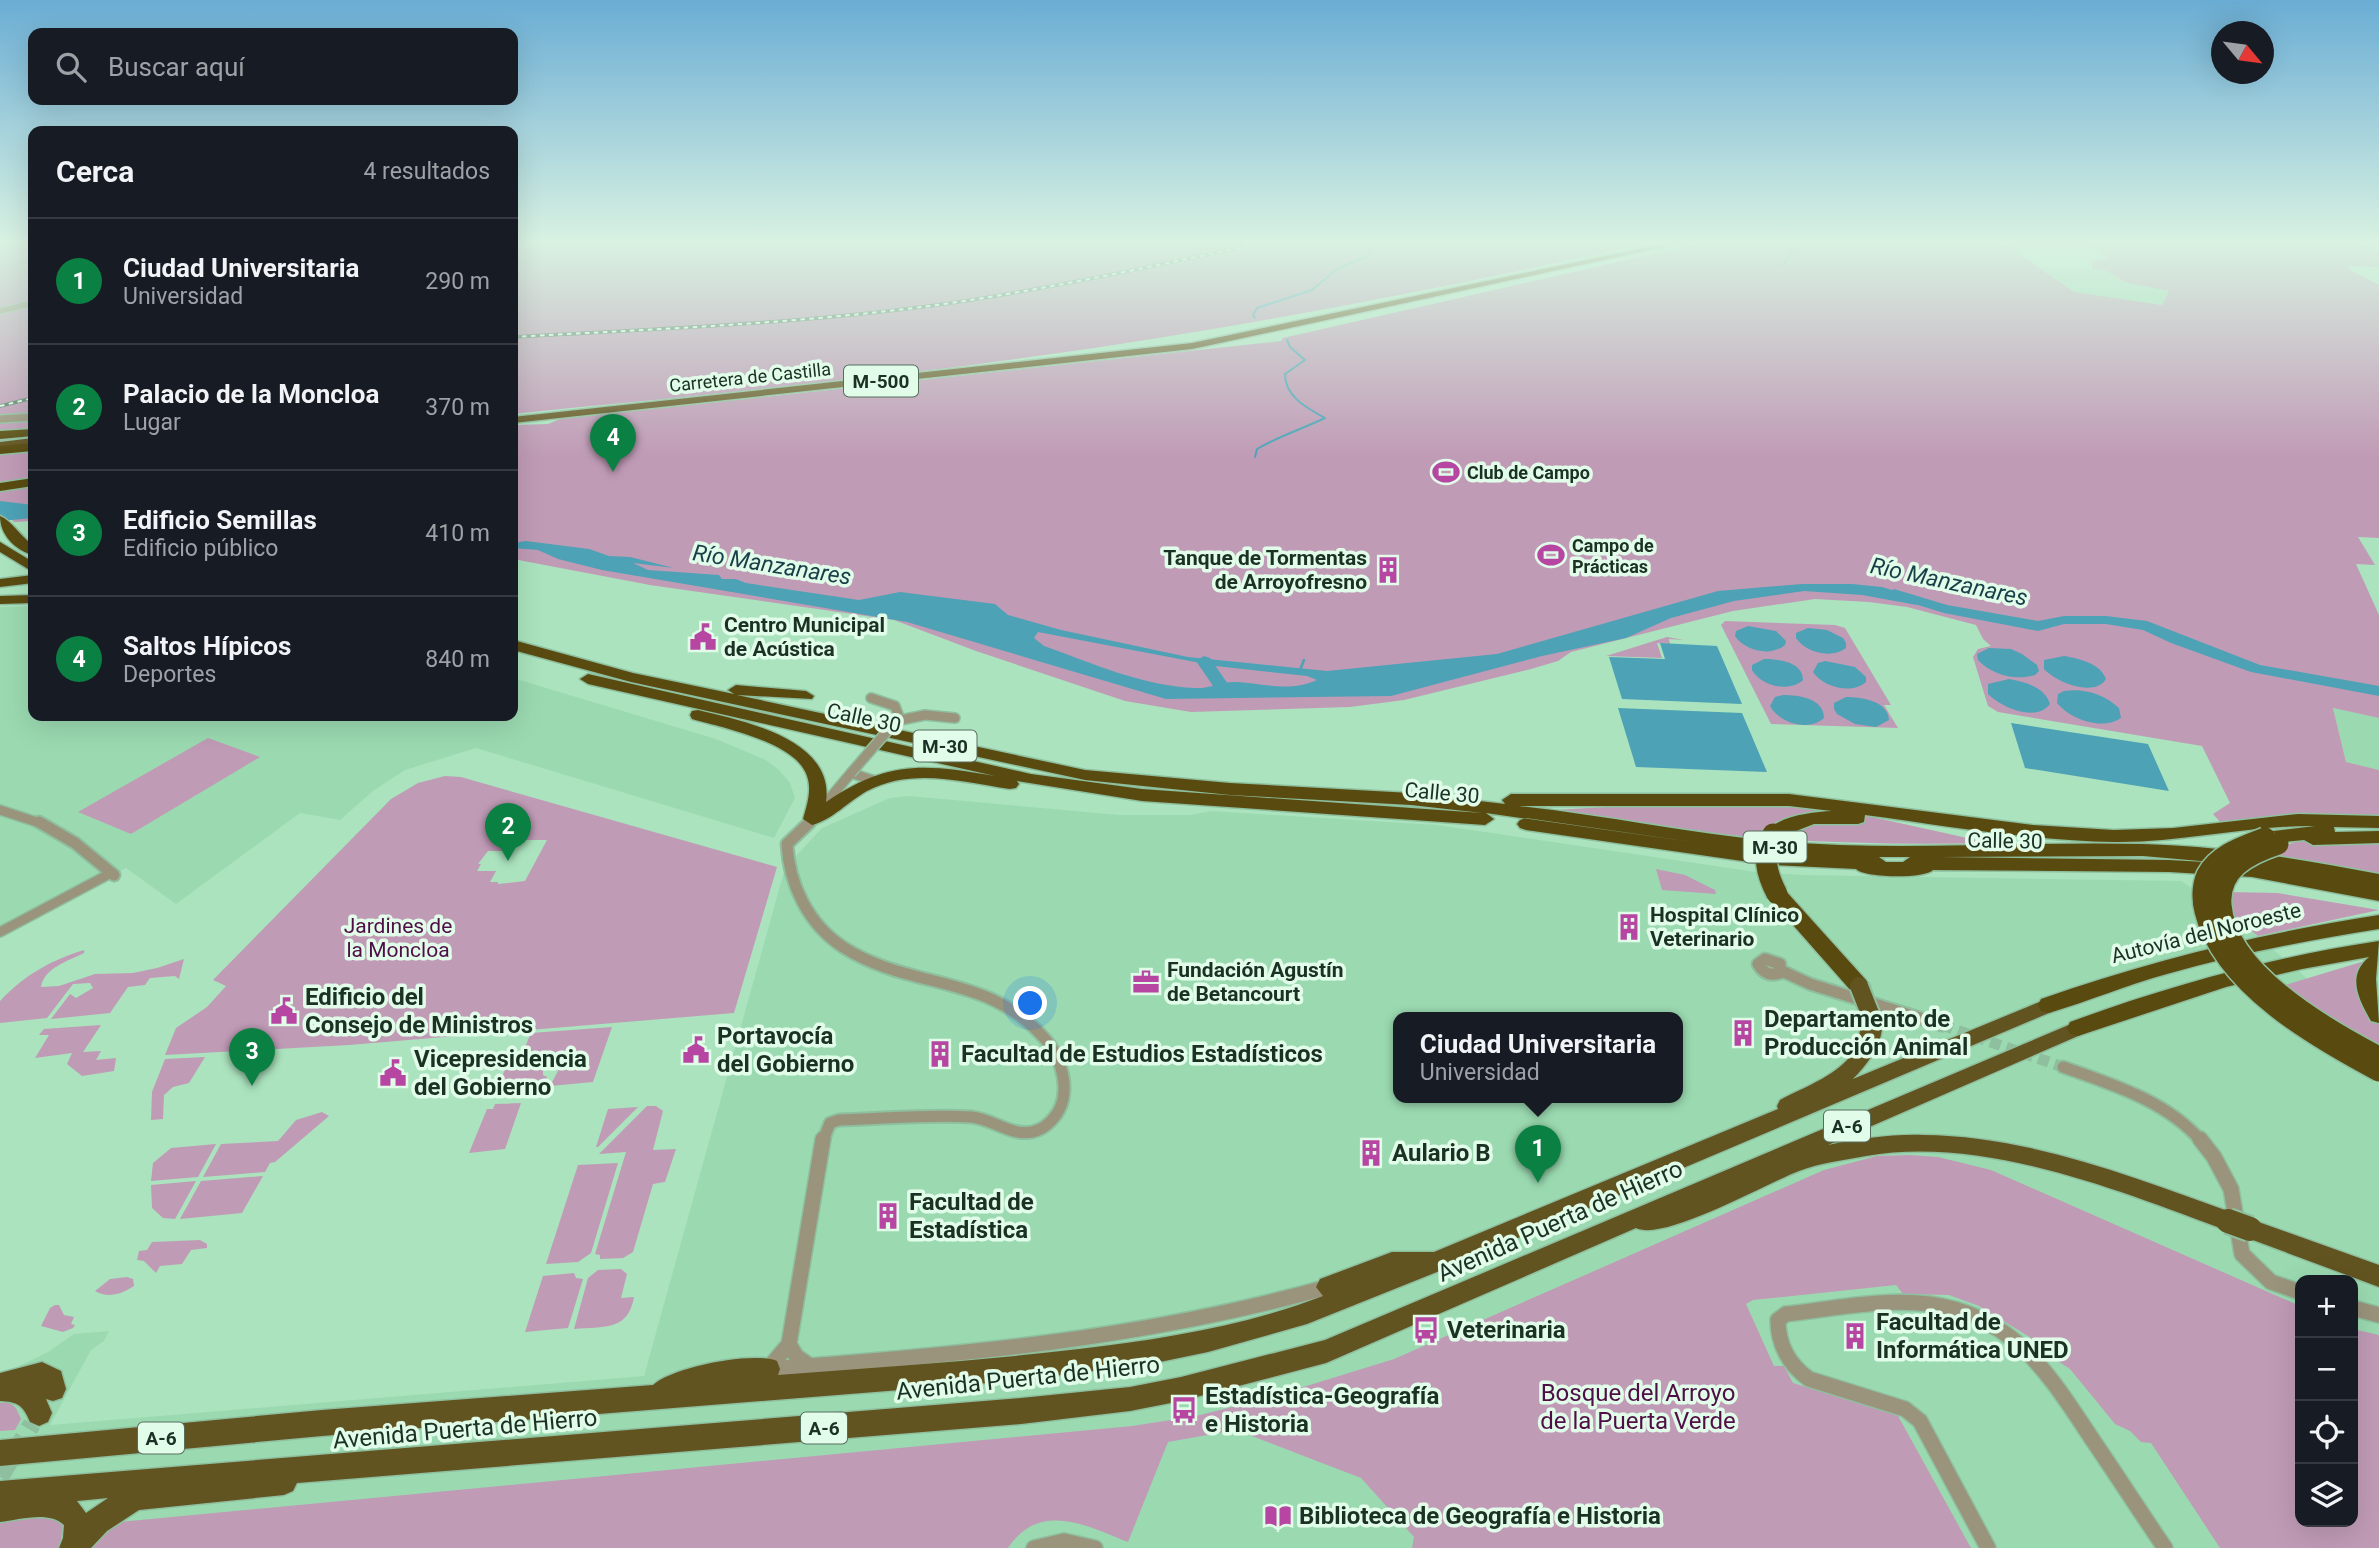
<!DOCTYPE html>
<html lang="es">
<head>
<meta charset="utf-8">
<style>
	:root { --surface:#171b24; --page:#20242c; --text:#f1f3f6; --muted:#9ea1a6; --line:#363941; --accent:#0b8043 }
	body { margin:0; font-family:Roboto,sans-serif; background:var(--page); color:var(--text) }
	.controls { position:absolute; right:21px; bottom:21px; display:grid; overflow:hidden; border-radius:14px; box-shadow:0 7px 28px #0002 }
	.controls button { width:63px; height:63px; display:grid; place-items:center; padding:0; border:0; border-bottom:2px solid var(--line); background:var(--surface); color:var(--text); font:35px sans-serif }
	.compass { position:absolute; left:2211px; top:21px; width:63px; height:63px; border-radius:50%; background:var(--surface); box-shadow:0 7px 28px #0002; rotate:119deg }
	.you { position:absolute; left:1031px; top:1004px; width:24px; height:24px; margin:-18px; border:5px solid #fff; border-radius:50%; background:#1a73e8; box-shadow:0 0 0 10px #1a73e833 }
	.badge { display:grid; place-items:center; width:46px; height:46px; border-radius:50%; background:var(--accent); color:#fff; font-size:23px; font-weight:700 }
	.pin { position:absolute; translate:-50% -58px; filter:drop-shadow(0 2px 4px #0008) }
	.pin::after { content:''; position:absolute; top:37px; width:24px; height:21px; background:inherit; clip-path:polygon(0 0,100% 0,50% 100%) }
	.popup { position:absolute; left:1393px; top:1012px; width:290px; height:91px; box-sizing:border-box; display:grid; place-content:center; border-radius:14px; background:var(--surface); filter:drop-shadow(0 2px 5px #0005); font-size:23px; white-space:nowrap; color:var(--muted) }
	.popup b { font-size:26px; color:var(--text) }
	.popup::after { content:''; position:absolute; left:50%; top:100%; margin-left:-14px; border:14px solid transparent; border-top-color:var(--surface) }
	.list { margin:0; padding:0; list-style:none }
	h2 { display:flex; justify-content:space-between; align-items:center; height:91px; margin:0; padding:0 28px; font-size:30px }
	h2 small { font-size:23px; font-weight:400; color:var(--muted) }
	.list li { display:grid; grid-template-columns:46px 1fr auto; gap:21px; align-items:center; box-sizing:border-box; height:126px; padding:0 28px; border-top:2px solid var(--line) }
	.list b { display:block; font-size:26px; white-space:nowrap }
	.list p { margin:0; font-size:23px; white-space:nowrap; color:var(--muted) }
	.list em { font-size:23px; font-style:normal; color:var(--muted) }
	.icon { flex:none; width:38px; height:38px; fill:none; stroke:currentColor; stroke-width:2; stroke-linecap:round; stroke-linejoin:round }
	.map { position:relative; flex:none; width:2379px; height:1548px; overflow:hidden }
	.search { position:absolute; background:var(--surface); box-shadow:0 7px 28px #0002; left:28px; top:28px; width:490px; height:77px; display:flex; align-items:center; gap:18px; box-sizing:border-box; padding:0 24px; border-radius:14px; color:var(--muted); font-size:26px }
	.panel { position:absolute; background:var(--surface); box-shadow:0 7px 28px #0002; left:28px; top:126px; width:490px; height:595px; border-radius:14px }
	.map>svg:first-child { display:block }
</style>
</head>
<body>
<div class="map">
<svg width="2379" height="1548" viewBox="0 0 2379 1548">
	<rect width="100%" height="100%" fill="#abe3be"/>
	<path fill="#9bdab1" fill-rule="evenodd" d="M 2040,267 L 2107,271 L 2120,281 L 2170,291 L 2162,305 L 2074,292 Z
		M 33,606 L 33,716 L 513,716 L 513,678 L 716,739 L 766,760 L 779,770 L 790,783 L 795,798 L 774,838 L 476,748 L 405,770 L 373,791 L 340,820 L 300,813 L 176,904 L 126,868 L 0,936 L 0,607 Z
		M 2333,708 L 2379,718 L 2379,770 L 2346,762 Z
		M 909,796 L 1120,815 L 1190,815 L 1211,811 L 1437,825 L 1756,872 L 1801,875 L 2181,881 L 2237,918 L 2379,1041 L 2379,1548 L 0,1548 L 0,1372 L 11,1370 L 48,1352 L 74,1334 L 109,1331 L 104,1341 L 91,1350 L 50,1425 L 644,1376 L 783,875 L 794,858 L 822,828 L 890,798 ZM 1398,1017 L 1678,1017 L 1678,1097 L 1398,1097 ZM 2300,1280 L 2353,1280 L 2353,1522 L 2300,1522 Z"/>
	<path fill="#c09bb6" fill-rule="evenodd" d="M 0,240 L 33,240 L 33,439 L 0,443 Z
		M 513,240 L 1664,240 C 1457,285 1248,327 1037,356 C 863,381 687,396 513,414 Z
		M 1714,240 L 2000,240 L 2074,292 L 2162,305 L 2169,291 L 2124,282 L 2107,271 L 2093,269 L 2091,261 L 2109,258 L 2079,240 L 2358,240 L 2379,252 L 2379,267 L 2350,266 L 2348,269 L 2379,285 L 2379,538 L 2358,537 L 2375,565 L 2356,564 L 2379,615 L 2379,718 L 2333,708 L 2346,762 L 2379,770 L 2379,817 L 2358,814 L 2222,824 L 2213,814 L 2230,803 L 2202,746 L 1998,712 L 1988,706 L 1973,657 L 1978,649 L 1991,646 L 1983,639 L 1976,625 L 1907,607 L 1869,602 L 1815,599 L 1733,611 L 1571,652 L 1558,661 L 1531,669 L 1404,700 L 1350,707 L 1191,712 L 1125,701 L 976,651 L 894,620 L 650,585 L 513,559 L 513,425 L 548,424 L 560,419 L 1281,341 L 1283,338 Z
		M 33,448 L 33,521 L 14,522 L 0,507 L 0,452 Z
		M 1725,621 L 1835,625 L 1845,628 L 1891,705 L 1884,705 L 1898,728 L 1771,724 L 1721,625 Z
		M 1667,637 L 1684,640 L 1669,639 L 1670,644 L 1657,643 L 1662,658 L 1606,656 Z
		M 208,738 L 260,757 L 131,834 L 78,812 Z
		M 445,776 L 461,777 L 777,867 L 734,1013 L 349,1045 L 165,1055 L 176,1028 L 207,1007 L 226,986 L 213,980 L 391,799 L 418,783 ZM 513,840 L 547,840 L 525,881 L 498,884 L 498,882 L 490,882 L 496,871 L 477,871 L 481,864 L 478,864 L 488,851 L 507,851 Z
		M 1694,802 L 1761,803 L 1863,815 L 1990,843 C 1889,845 1787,843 1686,830 C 1642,825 1598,817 1554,810 Z
		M 2379,836 L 2379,874 L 2265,854 L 2297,841 Z
		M 1656,869 L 1685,875 L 1715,890 L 1716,894 L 1662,890 Z
		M 2228,892 L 2277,893 L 2379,910 L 2258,936 L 2224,909 Z
		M 84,950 L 84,953 C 68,961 44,968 41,987 L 59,986 L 95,974 L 133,973 L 157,968 L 184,959 L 179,979 L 175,976 L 150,978 L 145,985 L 128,987 L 110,1013 L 51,1019 L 70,994 L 76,998 L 93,988 L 90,983 L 73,984 L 47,1018 L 0,1023 L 0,1001 C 25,975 49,961 84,950 Z
		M 2368,960 L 2360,980 L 2379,1020 L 2379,1054 L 2318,1018 L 2285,985 Z
		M 101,1025 L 83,1052 L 101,1051 L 96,1060 L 116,1058 L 114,1071 L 82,1076 L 67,1064 L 72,1053 L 35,1058 L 49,1035 L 39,1035 L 44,1029 Z
		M 612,1027 L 593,1082 L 550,1086 L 560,1067 L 553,1064 L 543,1071 L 543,1075 L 547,1077 L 543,1086 L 496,1091 L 511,1055 L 522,1054 L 531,1033 Z
		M 205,1057 L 189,1083 L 173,1087 L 164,1095 L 163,1119 L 151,1120 L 152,1092 L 165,1059 Z
		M 521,1103 L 505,1149 L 469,1153 L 487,1109 L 493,1109 L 495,1104 Z
		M 647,1106 L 656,1106 L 663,1111 L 653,1150 L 676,1149 L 665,1182 L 653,1184 L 633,1252 L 623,1258 L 600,1259 L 600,1255 L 595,1254 L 626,1152 L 599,1154 Z
		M 638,1107 L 598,1147 L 596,1147 L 608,1109 Z
		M 322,1112 L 329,1116 L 275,1162 L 270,1163 L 265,1172 L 203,1177 L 221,1144 L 278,1141 L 296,1120 Z
		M 216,1144 L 198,1177 L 151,1181 L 153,1163 L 171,1148 Z
		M 1909,1155 L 1938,1157 L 1991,1170 L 2300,1306 L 2300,1522 L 2353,1522 L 2353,1329 L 2379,1335 L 2379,1548 L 2220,1548 L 2151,1443 L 2141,1442 L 2130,1431 L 2115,1424 L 2070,1369 L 2056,1360 L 2041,1344 L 1979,1306 L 1949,1295 L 1903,1294 L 1896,1285 L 1753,1300 L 1746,1304 L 1774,1366 L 1784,1366 L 1793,1383 L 1897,1414 L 1971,1548 L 1412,1548 L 1414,1537 L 1361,1478 L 1236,1430 L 1168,1442 L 1128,1542 C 1087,1526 1040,1500 1008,1548 L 88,1548 L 102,1529 L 119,1522 L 1132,1426 L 1196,1416 L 1264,1399 L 1394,1359 L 1824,1170 L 1877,1156 Z
		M 618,1163 L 591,1253 L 578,1262 L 546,1264 L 578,1165 Z
		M 263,1176 L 242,1213 L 180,1219 L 201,1181 Z
		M 196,1181 L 175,1219 L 163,1218 L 152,1208 L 151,1185 Z
		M 200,1240 L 207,1244 L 207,1248 L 191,1250 L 182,1264 L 160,1266 L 156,1273 L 144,1261 L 137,1260 L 139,1251 L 147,1250 L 152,1242 Z
		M 621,1269 L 627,1274 L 621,1298 L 634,1297 C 628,1332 603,1326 574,1329 L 588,1278 L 598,1270 Z
		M 574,1273 L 576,1278 L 583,1279 L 568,1328 L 525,1332 L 543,1276 Z
		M 127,1277 L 133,1279 L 134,1286 C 122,1294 108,1299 95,1291 L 110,1279 Z
		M 55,1305 L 59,1305 L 64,1315 L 74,1317 L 71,1324 L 75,1325 L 73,1328 L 63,1332 L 41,1326 L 50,1308 Z
		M 0,1403 L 10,1403 L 16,1408 L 21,1419 L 15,1430 L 0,1431 Z
		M 49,1513 L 63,1523 L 60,1548 L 0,1548 L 0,1521 Z"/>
	<path fill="#4da2b6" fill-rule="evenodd" d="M 0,501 L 33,505 L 33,518 L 0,521 Z
		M 526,541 L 589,549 L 609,556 L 630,557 L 674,568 L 633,563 L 648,570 L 719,575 L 722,579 L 736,579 L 746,583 L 859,600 L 900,592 L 995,604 L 1008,615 L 1061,630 L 1188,657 L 1327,671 L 1497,654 L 1718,591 L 1802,584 L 1852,584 L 1882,587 L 1915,597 L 1917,605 L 1862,595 L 1804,591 L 1734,601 L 1671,618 L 1626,638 L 1542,656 L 1391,696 L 1166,699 L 907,622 L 602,570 L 558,559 L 538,550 L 513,548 L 513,543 ZM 1038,632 L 1216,666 L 1307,676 L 1317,680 C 1291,692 1265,684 1237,682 C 1222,681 1209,689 1195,688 C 1142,686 1092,663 1044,646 L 1034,638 Z
		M 1748,626 L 1776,631 L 1786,641 L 1785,645 C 1771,657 1745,651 1735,636 L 1736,631 Z
		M 1808,628 L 1827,630 L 1843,638 L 1846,643 L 1846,648 C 1832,659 1806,653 1796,638 L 1796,633 Z
		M 1660,643 L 1717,646 L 1742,704 L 1622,699 L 1609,657 L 1665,659 Z
		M 1989,648 L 2011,649 L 2022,654 L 2037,665 L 2039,671 L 2035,675 C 2015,681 1992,675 1978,660 L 1977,654 Z
		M 2064,656 C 2080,659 2100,663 2106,679 C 2094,698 2056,682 2044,669 L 2044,660 Z
		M 1764,659 C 1779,659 1803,662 1803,680 C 1789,693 1761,686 1752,670 L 1752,665 Z
		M 1825,661 L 1855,667 L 1866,677 L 1866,682 C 1851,695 1823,687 1813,672 L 1818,663 Z
		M 2009,679 C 2025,682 2045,687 2050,704 C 2036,723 2001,707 1988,694 L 1988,684 Z
		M 2064,691 C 2084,688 2104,694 2119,708 L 2121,718 C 2102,731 2070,719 2057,703 L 2058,694 Z
		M 1783,695 C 1798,695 1824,698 1824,718 C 1809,732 1779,723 1770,706 L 1775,697 Z
		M 1846,697 C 1862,697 1888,701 1889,720 L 1876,727 L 1855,724 L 1837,714 L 1834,709 L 1834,703 Z
		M 1618,708 L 1742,713 L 1767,772 L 1636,767 Z
		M 2011,723 L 2148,744 L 2169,791 L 2025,768 Z"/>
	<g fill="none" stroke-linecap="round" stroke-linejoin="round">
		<path stroke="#4da2b6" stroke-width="2" d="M 1783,265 L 1801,240
			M 1255,318 L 1253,315 L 1257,308 L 1312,290 L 1337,269 L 1368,256 L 1371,252 L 1368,246 L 1377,240
			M 1255,457 L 1257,449 C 1279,436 1302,429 1325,418 C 1307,408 1285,397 1285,374 L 1305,360 L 1290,347 L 1287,340"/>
		<path stroke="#4da2b6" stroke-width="2.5" d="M 1300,670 L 1304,660"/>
		<path fill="#4da2b6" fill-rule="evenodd" d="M 1894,589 L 1947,605 L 2038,621 L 2064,616 L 2106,616 L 2147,621 L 2260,665 L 2379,686 L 2379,696 L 2251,672 L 2171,643 L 2143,630 L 2106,624 L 2064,624 L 2038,631 L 1944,613 L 1889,596 L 1887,593 Z
			M 1204,656 L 1210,658 L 1232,690 L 1234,693 L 1232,696 L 1220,696 L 1196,661 Z"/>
		<path stroke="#8ebf9f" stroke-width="11" stroke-dasharray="11 6" stroke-linecap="butt" d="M 1942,1025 L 2063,1067"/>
		<path stroke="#8ebf9f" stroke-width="18" stroke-dasharray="18 10" stroke-linecap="butt" d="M 0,1477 L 32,1424"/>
		<defs>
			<path id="pedestrian" d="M 0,932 L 111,873"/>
			<path id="minor-far4" d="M 0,311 L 33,303"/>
			<path id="minor-far3" d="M 0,419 L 33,417"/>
			<path id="minor-far2" d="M 871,698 L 895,706 L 898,714 L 896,721
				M 896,721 L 925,715 L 955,718
				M 0,810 L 43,824
				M 808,824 L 851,773 L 875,781"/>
			<path id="minor-far1" d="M 39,822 L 75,843 L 114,875
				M 810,822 L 787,844 C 789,884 808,924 843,947 C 911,991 988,972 1046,1040 C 1059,1055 1067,1079 1063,1099 C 1060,1114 1047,1129 1032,1132 C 1010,1136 993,1119 971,1117 C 928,1114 883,1119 839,1120 L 830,1123 L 823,1141
				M 1765,959 L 1780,964 L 1780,973 C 1770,976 1763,973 1758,964 Z
				M 1782,971 L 1810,984 L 1942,1025
				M 2063,1067 C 2111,1084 2167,1101 2201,1141"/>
			<path id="minor" d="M 2200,1139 L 2214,1157 L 2231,1189 L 2242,1254 L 2271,1282 L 2300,1292
				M 2353,1308 L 2379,1315
				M 789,1344 L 796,1356 L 810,1366
				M 768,1369 L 789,1344 L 823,1139
				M 769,1369 C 961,1355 1142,1339 1328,1287
				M 1034,1548 L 1064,1541 L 1095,1548
				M 1988,1548 L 1920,1421 L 1905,1409 L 1809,1379 C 1789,1365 1778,1344 1778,1320 L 1786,1314 C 1832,1309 1883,1298 1929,1304 C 2015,1315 2050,1376 2094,1442 C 2118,1477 2141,1513 2165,1548"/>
			<path id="trunk" d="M 1681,240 L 1696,240 L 1192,349 L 513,423 L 513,417 L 1192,343 Z
				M 33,438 L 33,444 L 0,448 L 0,442 Z
				M 2049,998 L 2056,1000 L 2059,1005 L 2056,1010 L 1447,1268 L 1307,1324 L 1208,1352 L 1150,1364 L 1013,1381 L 322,1436 L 0,1466 L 0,1440 L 322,1410 L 653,1385 C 672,1367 753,1351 777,1361 L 780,1369 L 778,1375 C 878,1367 979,1361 1079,1349 C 1162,1339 1245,1326 1323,1296 L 1316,1287 L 1320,1279 L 1392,1252 L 1434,1252 L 1778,1109 L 1777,1106 L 1780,1100 C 1804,1087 1842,1074 1856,1048 C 1862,1036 1858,1022 1864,1011 L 1871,1009 L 1878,1011 C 1891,1034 1869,1063 1853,1079 Z
				M 2078,1021 L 2085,1023 L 2088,1028 L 2085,1033 L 1828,1145 C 1860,1139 1891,1134 1923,1135 C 2031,1136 2136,1178 2236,1214 L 2239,1221 L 2236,1228 L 2228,1231 C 2120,1191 1983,1135 1866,1156 C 1844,1160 1820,1163 1799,1171 C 1767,1183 1664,1242 1636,1228 L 1326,1363 L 1181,1401 L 1130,1411 L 1021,1424 L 297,1483 L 293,1491 L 284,1495 L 139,1510 L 107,1531 L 91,1548 L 59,1548 L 63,1538 L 64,1525 C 49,1510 18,1520 0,1522 L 0,1481 L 1021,1398 L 1130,1387 L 1181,1377 L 1325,1340 ZM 108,1498 L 86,1513 L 77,1501 Z
				M 2250,1219 L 2379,1265 L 2379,1287 L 2242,1236 L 2239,1229 L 2242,1222 Z
				M 42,1362 L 61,1371 L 66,1389 L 62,1398 L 53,1401 L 46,1399 L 52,1413 L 48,1422 L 39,1426 L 30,1422 C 23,1405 18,1402 0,1401 L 0,1373 Z"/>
			<path id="motorway" d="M 33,429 L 33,436 L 0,439 L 0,431 Z
				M 33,443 L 33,451 L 0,454 L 0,446 Z
				M 33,478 L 33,486 L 0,491 L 0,483 Z
				M 0,516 C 12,521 21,537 33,545 L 33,555 C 15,550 0,535 0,516 Z
				M 0,542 L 33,562 L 33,572 L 0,552 Z
				M 33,575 L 33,583 L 0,587 L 0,579 Z
				M 33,595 L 33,603 L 0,604 L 0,596 Z
				M 513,640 L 633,673 L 734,694 L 728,690 L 736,685 L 806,691 L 814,696 L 812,699 L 737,695 L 1085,770 L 1230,783 L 1411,793 L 1505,804 L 1502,800 L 1511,794 L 1789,794 L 2033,825 L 2114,830 L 2173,828 L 2298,814 L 2379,816 L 2379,828 L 2334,827 L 2335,832 L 2379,831 L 2379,843 L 2313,845 L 2304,840 L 2265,844 L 2258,842 L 2256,838 L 2258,834 L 2265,832 L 2315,826 C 2248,825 2182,843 2114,842 C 2031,841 1948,826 1865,815 L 1864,822 L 1858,824 L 1814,824 L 1773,840 L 1764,834 C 1777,816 1811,812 1832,811 L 1789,806 L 1519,806 C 1603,815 1687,833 1771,841 C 1895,852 2019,841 2143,844 C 2222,846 2301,859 2379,874 L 2379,901 L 2252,877 L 2169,872 L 1933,870 C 1925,879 1864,878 1856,869 L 1770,865 L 1526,830 L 1520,828 L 1517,824 L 1520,820 L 1526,818 L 1699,843 L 1486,813 L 1494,819 L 1485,825 L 1142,801 L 1017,781 L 1019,784 L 1016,788 L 1010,789 C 963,782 912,767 867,791 C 849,801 832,820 812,825 L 803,819 C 807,805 812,790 807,776 C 796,742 723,728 692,719 L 690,715 L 692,711 L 698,710 C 743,721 835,739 826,802 C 889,760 923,764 995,776 L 588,684 L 580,679 L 588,674 L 1031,774 L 1142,789 L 1482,813 L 1411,805 L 1230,795 L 1085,780 L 631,682 L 513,650 ZM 2143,856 L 2223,863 L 2169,860 L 1940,857 ZM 1879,857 L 1910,857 L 1903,862 L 1886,862 Z
				M 1777,887 L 1784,889 L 1866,980 L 1870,986 L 1866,992 L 1859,994 L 1852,992 L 1770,899 L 1767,894 L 1770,889 Z
				M 2379,915 L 2379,929 C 2308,940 2237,954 2167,974 C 2127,985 2089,1001 2049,1013 L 2041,1011 L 2038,1005 L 2041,999 C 2152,960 2263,933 2379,915 Z
				M 2379,941 L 2376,979 L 2379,1023 L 2371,1021 C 2359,1000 2346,976 2369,957 L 2302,969 L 2226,987 L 2078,1036 L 2070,1034 L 2067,1028 L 2070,1022 C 2171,985 2273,957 2379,941 Z"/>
		</defs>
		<use href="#pedestrian" stroke="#8ebf9f" stroke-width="12"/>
		<use href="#minor-far4" stroke="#8ebf9f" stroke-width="7"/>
		<use href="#minor-far3" stroke="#8ebf9f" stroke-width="10"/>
		<use href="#minor-far2" stroke="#8ebf9f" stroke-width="12"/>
		<use href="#minor-far1" stroke="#8ebf9f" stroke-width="15"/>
		<use href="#minor" stroke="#8ebf9f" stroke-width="18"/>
		<use href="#trunk" stroke="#8ebf9f" stroke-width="3"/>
		<use href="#motorway" stroke="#8ebf9f" stroke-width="3"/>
		<use href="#pedestrian" stroke="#9a947c" stroke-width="9"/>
		<use href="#minor-far4" stroke="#9a947c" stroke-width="5"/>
		<use href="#minor-far3" stroke="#9a947c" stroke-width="7"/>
		<use href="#minor-far2" stroke="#9a947c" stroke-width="9"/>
		<use href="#minor-far1" stroke="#9a947c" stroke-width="11"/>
		<use href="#minor" stroke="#9a947c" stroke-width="15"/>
		<use href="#trunk" fill="#625420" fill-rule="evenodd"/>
		<use href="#motorway" fill="#594b10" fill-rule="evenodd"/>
		<defs>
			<path id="rail" d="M 513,337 C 655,329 796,324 937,305 C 1051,289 1163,264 1276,240
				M 0,406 L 33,398"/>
		</defs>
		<use href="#rail" stroke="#5c8269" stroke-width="3.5"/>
		<use href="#rail" stroke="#e1fce9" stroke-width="2" stroke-dasharray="4.5" stroke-linecap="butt"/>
		<defs>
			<path id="minor-bridge" d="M 851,773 L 896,721"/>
			<path id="trunk-bridge-far1" d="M 1859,986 L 1871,1016"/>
			<path id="trunk-bridge" d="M 2228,1221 L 2250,1229"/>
			<path id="motorway-bridge" d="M 1773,834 C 1762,856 1766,873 1777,894
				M 2265,838 C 2245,846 2218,854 2207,875 C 2202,886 2202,900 2205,911 C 2223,985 2317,1038 2379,1071
				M 2278,844 C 2248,854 2218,869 2221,905 C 2226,973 2325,1029 2379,1057"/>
		</defs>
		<use href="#minor-bridge" stroke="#8ebf9f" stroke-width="12" stroke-linecap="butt"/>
		<use href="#trunk-bridge-far1" stroke="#8ebf9f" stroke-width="22" stroke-linecap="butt"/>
		<use href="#trunk-bridge" stroke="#8ebf9f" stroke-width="28" stroke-linecap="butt"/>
		<use href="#motorway-bridge" stroke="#8ebf9f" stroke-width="24" stroke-linecap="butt"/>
		<use href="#minor-bridge" stroke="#9a947c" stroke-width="9"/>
		<use href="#trunk-bridge-far1" stroke="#625420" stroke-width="18"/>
		<use href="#trunk-bridge" stroke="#625420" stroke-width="24"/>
		<use href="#motorway-bridge" stroke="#594b10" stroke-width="21"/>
	</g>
	<linearGradient id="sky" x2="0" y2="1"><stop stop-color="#6aadd4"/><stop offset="0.53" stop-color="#d9f2e2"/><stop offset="1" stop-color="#d9f2e2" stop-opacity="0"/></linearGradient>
	<rect width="2379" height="457" fill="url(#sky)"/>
	<defs>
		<symbol id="stadium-bare" viewBox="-9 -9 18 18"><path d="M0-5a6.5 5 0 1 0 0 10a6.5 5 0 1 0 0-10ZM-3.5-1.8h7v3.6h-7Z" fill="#b646a2" stroke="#e1fce9" stroke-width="2.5" paint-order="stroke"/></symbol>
		<symbol id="building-bare" viewBox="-9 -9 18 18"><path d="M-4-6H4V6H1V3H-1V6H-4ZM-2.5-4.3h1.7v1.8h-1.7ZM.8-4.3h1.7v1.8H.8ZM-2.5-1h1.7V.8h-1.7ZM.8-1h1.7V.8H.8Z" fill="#b646a2" stroke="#e1fce9" stroke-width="2.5" paint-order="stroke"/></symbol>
		<symbol id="civic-bare" viewBox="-9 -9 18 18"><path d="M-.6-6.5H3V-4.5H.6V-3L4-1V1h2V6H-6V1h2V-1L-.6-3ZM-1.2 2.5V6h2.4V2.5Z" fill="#b646a2" stroke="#e1fce9" stroke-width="2.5" paint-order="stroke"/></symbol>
		<symbol id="office-bare" viewBox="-9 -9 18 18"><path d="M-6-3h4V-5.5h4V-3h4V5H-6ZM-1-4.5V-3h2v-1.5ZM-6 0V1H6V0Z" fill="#b646a2" stroke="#e1fce9" stroke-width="2.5" paint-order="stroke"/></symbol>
		<symbol id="bus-bare" viewBox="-9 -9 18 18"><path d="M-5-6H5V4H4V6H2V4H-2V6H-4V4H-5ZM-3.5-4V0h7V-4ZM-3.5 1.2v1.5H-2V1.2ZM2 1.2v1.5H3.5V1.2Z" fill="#b646a2" stroke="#e1fce9" stroke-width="2.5" paint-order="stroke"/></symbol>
		<symbol id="library-bare" viewBox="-9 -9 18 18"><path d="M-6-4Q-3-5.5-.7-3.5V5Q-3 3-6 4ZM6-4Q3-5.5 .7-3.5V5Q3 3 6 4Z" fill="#b646a2" stroke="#e1fce9" stroke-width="2.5" paint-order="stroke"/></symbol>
	</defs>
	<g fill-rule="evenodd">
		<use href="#stadium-bare" x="1427" y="453" width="38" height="38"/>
		<use href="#stadium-bare" x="1532" y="536" width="38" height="38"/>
		<use href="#building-bare" x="1369" y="551" width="38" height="38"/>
		<use href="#civic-bare" x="684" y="618" width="38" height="38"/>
		<use href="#building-bare" x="1610" y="908" width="38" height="38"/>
		<use href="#office-bare" x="1127" y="963" width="38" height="38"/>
		<use href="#civic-bare" x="265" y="992" width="38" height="38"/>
		<use href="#building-bare" x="1724" y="1014" width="38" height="38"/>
		<use href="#civic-bare" x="677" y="1031" width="38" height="38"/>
		<use href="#building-bare" x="921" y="1035" width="38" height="38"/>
		<use href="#civic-bare" x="374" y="1054" width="38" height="38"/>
		<use href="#building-bare" x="1352" y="1134" width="38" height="38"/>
		<use href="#building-bare" x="869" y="1197" width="38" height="38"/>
		<use href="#bus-bare" x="1407" y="1311" width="38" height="38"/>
		<use href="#building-bare" x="1836" y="1317" width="38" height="38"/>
		<use href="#bus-bare" x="1165" y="1391" width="38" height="38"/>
		<use href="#library-bare" x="1259" y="1497" width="38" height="38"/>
	</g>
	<g text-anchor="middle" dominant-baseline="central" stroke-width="7" stroke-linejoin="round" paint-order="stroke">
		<g font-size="18" fill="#1a3123" stroke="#e1fce9">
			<text transform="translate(750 377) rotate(-6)">Carretera de Castilla</text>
		</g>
		<g font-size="18" font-weight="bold" fill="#1a3123" stroke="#e1fce9" text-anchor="start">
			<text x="1467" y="472">Club de Campo</text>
			<text x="1572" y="545">Campo de<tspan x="1572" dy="21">Prácticas</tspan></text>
		</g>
		<g fill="#e1fce9" stroke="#566e5e" stroke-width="2">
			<rect x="844" y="365.5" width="74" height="31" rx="5"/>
			<rect x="913.5" y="730.5" width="63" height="31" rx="5"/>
			<rect x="1743.5" y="831.5" width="63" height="31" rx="5"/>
			<rect x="1824" y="1110.5" width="46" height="31" rx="5"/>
			<rect x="801" y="1412.5" width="46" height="31" rx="5"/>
			<rect x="138" y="1422.5" width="46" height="31" rx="5"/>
		</g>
		<g font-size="19" font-weight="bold" fill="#1a3123">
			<text x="881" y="381">M-500</text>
			<text x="945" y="746">M-30</text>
			<text x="1775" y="847">M-30</text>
			<text x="1847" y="1126">A-6</text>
			<text x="824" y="1428">A-6</text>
			<text x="161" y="1438">A-6</text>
		</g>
		<g font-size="21" font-weight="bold" fill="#1a3123" stroke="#e1fce9" text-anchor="start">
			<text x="1367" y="558" text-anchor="end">Tanque de Tormentas<tspan x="1367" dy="24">de Arroyofresno</tspan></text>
			<text x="724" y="625">Centro Municipal<tspan x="724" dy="24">de Acústica</tspan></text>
			<text x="1650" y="915">Hospital Clínico<tspan x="1650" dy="24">Veterinario</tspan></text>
			<text x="1167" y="970">Fundación Agustín<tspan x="1167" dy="24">de Betancourt</tspan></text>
		</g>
		<g font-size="21" fill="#1a3123" stroke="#e1fce9">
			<text transform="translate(864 718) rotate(12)">Calle 30</text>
			<text transform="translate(1442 793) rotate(5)">Calle 30</text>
			<text transform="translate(2005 841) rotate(1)">Calle 30</text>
			<text transform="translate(2206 933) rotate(-14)">Autovía del Noroeste</text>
		</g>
		<g font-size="21" fill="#500e46" stroke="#e1fce9">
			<text x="398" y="926">Jardines de<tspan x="398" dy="24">la Moncloa</tspan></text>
		</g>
		<g font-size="23" font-style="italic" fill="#183f48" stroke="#e1fce9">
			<text transform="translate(772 565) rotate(9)">Río Manzanares</text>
			<text transform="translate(1949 582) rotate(12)">Río Manzanares</text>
		</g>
		<g font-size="24" font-weight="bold" fill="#1a3123" stroke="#e1fce9" text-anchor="start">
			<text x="305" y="997">Edificio del<tspan x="305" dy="28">Consejo de Ministros</tspan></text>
			<text x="1764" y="1019">Departamento de<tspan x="1764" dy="28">Producción Animal</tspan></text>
			<text x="717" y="1036">Portavocía<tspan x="717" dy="28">del Gobierno</tspan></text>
			<text x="961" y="1054">Facultad de Estudios Estadísticos</text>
			<text x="414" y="1059">Vicepresidencia<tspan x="414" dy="28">del Gobierno</tspan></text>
			<text x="1392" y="1153">Aulario B</text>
			<text x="909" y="1202">Facultad de<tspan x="909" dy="28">Estadística</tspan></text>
			<text x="1876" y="1322">Facultad de<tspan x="1876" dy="28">Informática UNED</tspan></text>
			<text x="1447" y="1330">Veterinaria</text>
			<text x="1205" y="1396">Estadística-Geografía<tspan x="1205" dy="28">e Historia</tspan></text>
			<text x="1299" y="1516">Biblioteca de Geografía e Historia</text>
		</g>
		<g font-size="24" fill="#1a3123" stroke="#e1fce9">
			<text transform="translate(1560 1221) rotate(-24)">Avenida Puerta de Hierro</text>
			<text transform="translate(1028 1378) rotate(-6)">Avenida Puerta de Hierro</text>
			<text transform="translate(465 1429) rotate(-5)">Avenida Puerta de Hierro</text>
		</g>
		<g font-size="24" fill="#500e46" stroke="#e1fce9">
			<text x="1638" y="1393">Bosque del Arroyo<tspan x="1638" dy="28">de la Puerta Verde</tspan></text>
		</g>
	</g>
</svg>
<div class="controls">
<button>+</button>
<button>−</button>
<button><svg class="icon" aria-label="locate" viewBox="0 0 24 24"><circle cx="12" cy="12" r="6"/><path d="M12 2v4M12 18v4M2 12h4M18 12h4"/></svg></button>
<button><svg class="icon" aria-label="layers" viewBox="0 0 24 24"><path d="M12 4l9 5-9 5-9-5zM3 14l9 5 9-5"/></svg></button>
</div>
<svg class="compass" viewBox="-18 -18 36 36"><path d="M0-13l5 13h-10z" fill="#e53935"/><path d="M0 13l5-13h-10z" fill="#9ea1a6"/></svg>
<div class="you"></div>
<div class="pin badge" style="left:1538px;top:1183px">1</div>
<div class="popup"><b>Ciudad Universitaria</b>Universidad</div>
<div class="pin badge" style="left:508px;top:861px">2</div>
<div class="pin badge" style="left:252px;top:1086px">3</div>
<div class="pin badge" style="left:613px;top:472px">4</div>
<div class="search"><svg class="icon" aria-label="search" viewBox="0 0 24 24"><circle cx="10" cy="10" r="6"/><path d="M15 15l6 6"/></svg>Buscar aquí</div>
<section class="panel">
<h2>Cerca<small>4 resultados</small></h2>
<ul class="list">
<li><span class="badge">1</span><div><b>Ciudad Universitaria</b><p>Universidad</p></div><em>290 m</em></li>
<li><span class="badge">2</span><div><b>Palacio de la Moncloa</b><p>Lugar</p></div><em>370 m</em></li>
<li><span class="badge">3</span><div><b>Edificio Semillas</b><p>Edificio público</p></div><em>410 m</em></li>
<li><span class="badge">4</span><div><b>Saltos Hípicos</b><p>Deportes</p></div><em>840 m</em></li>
</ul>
</section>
</div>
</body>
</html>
